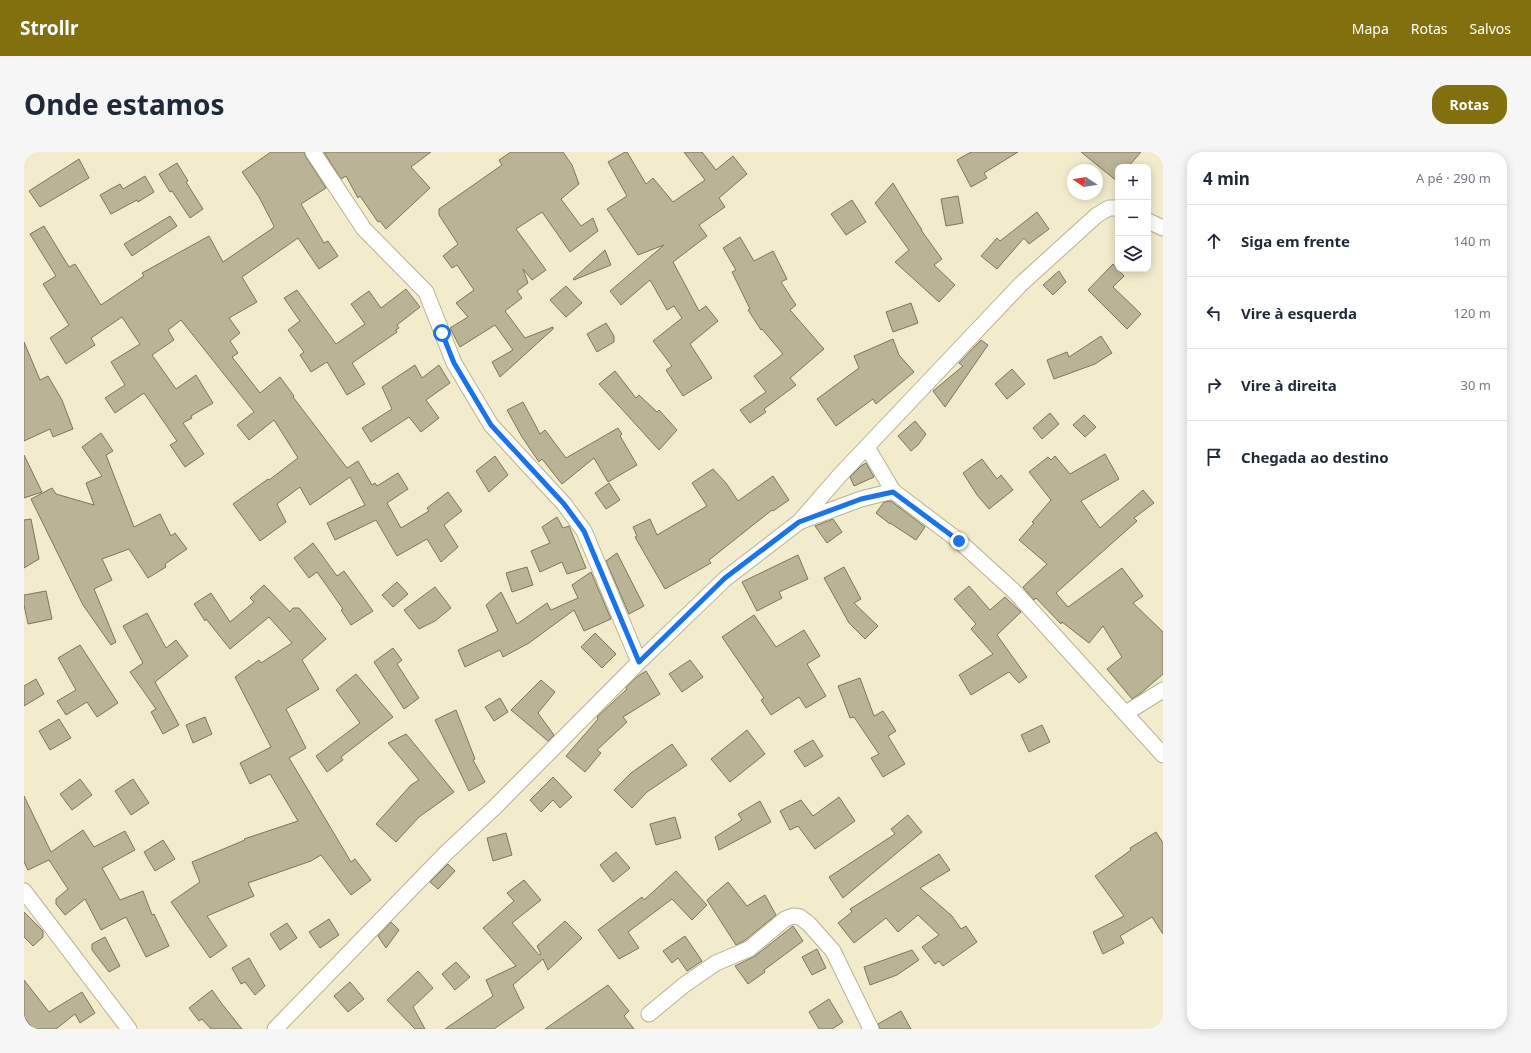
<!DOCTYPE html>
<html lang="pt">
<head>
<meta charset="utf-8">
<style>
	:root { --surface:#fff; --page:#f6f6f7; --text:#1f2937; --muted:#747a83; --line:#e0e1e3; --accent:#826f0e }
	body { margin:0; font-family:"Noto Sans",sans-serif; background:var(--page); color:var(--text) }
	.controls { position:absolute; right:12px; top:12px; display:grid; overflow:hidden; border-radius:8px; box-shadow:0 2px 10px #0003 }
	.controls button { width:36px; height:36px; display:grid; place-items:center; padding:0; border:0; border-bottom:1px solid var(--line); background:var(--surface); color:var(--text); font:20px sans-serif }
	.compass { position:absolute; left:1043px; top:12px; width:36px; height:36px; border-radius:50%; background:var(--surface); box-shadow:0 2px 10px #0003; rotate:282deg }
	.stop { position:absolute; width:12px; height:12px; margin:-9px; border:3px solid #1a73e8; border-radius:50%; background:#fff }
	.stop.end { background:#1a73e8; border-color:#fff; box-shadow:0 1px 4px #0008 }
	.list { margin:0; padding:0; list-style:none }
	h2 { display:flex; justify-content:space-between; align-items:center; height:52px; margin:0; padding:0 16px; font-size:17px }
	h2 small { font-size:13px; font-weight:400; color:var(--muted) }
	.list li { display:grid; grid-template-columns:26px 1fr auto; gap:12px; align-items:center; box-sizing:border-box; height:72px; padding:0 16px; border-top:1px solid var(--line) }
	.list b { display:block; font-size:15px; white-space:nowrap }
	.list em { font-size:13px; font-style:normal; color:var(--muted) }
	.icon { flex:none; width:22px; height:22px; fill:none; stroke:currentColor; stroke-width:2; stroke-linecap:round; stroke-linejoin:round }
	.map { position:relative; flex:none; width:1139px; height:877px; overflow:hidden; border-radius:16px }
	header { display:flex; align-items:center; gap:24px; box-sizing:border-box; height:56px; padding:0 20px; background:var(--accent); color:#fff }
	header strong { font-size:19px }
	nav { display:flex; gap:22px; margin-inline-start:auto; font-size:14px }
	.intro { display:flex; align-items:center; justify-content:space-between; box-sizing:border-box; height:96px; padding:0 24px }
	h1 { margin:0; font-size:28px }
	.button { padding:10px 18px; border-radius:16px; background:var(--accent); color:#fff; font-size:14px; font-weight:700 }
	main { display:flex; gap:24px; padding:0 24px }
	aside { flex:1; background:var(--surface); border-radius:16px; box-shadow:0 2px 10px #0003 }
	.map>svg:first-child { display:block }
</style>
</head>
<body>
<header>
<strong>Strollr</strong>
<nav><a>Mapa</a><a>Rotas</a><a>Salvos</a></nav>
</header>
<div class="intro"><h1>Onde estamos</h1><a class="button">Rotas</a></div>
<main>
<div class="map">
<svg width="1139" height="877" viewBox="0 0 1139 877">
	<rect width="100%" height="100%" fill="#f2ebcc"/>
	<path fill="#bab395" stroke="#7d765a" d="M 247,0 L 280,0 L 282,5 L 302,36 L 277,52 L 300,91 L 304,89 L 314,104 L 295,117 L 274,86 L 218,125 L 233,150 L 205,166 L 216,181 L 206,189 L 214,201 L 208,205 L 236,241 L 256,225 L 270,244 L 269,245 L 323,316 L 334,309 L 348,333 L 351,331 L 353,334 L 374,321 L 384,337 L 363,351 L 377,376 L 405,359 L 403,356 L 424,340 L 438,359 L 420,373 L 434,395 L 417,410 L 403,387 L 373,404 L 352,368 L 311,388 L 303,371 L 341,353 L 326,325 L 286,353 L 276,335 L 253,352 L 262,370 L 236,389 L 209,352 L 244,327 L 245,328 L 274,306 L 250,268 L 225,288 L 213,273 L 230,260 L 157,168 L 144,178 L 150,188 L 128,203 L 152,237 L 172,223 L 189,251 L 167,264 L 168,266 L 159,271 L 180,302 L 161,315 L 146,293 L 153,289 L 120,241 L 91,261 L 81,246 L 101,233 L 87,210 L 116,192 L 98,165 L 67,186 L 71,193 L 42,212 L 26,186 L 45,173 L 19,132 L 32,124 L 6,82 L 20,74 L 45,115 L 51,112 L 77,153 L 120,124 L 118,121 L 185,84 L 199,110 L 249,76 L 250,74 L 235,45 L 218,20 Z
		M 300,0 L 407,0 L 387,15 L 406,36 L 362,77 L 356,69 L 354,70 L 336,44 L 334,46 L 322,24 L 317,27 Z
		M 487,0 L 539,0 L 548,13 L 555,32 L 537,47 L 557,74 L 569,66 L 574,79 L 546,100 L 518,60 L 492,77 L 522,118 L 508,128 L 499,117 L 504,131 L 493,139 L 498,146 L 481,159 L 501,186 L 529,175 L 529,177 L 476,225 L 468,210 L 489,198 L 471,173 L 436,195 L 426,176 L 444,165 L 432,151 L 450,138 L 433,113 L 428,116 L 419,104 L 434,92 L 415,63 L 415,57 L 478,13 L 475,8 Z
		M 601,0 L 603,0 L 622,32 L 629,26 L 649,50 L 681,28 L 660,0 L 678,0 L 692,18 L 709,4 L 723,22 L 695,46 L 701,55 L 675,73 L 683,84 L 649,110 L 675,159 L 682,154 L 694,169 L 666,192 L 688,226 L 659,244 L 642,218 L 648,214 L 629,189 L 658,166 L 650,154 L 643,158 L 626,128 L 597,153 L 586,139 L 640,93 L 614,103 L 583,57 L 603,44 L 584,10 Z
		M 947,0 L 994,0 L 960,21 L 963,26 L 947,35 L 933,8 Z
		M 1057,0 L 1117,0 L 1104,15 L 1094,15 L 1094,30 Z
		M 55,7 L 65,26 L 16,55 L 5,39 Z
		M 153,11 L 164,29 L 162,30 L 179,57 L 166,66 L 148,39 L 146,40 L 135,22 Z
		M 121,24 L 130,40 L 114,50 L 113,48 L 87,62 L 76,43 L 96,32 L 99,37 Z
		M 869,31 L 884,56 L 898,78 L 897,78 L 918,107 L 910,113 L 931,133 L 915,150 L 871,110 L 885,98 L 851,51 Z
		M 934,44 L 939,71 L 922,74 L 917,47 Z
		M 828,48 L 842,70 L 822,83 L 807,62 Z
		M 1013,60 L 1025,77 L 1005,92 L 1000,86 L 973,117 L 957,104 L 973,86 L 976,89 Z
		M 146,64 L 153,74 L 108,104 L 100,92 Z
		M 716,85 L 730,109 L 749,99 L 763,127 L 757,130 L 772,153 L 766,158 L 800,197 L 766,226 L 772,233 L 740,257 L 742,260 L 726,271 L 716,258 L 742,240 L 730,224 L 759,202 L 738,177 L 737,178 L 724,158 L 726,157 L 708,120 L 712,118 L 699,96 Z
		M 581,98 L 587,113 L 550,128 L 549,127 Z
		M 1089,112 L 1100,124 L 1089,135 L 1117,162 L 1103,177 L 1064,138 Z
		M 1035,119 L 1042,130 L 1029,143 L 1019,133 Z
		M 542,134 L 558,151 L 542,165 L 526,148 Z
		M 382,137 L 396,155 L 373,173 L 375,176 L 372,178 L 373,180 L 328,211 L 341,232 L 323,243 L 303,210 L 287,220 L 276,203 L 280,200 L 264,178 L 276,169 L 260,146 L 273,138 L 312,192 L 341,172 L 327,152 L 345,139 L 357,156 Z
		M 887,151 L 894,171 L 869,180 L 862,160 Z
		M 582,171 L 590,184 L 590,190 L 573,200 L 563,182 Z
		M 1077,184 L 1088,201 L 1071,212 L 1030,227 L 1023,208 L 1043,200 L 1045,205 Z
		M 869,187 L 875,203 L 890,220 L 852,252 L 849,247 L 812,274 L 793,247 L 835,216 L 830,204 Z
		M 957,188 L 964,193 L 921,255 L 909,239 L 939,214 L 935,211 Z
		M 0,190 L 16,228 L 24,224 L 38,248 L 49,277 L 29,285 L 26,277 L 0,289 Z
		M 391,213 L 398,226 L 415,213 L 426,231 L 402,248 L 415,266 L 397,280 L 385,265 L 347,290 L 338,276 L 368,257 L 358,235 Z
		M 988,217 L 1001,232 L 983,247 L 971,232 Z
		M 591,219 L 612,246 L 615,243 L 633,260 L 635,258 L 653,278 L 635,298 L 575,232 Z
		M 499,250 L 516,282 L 521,278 L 542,306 L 594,276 L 598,282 L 596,284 L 613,313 L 584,330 L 570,306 L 538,332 L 518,307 L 515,310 L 498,285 L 483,258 Z
		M 1026,261 L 1035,272 L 1018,287 L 1009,276 Z
		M 1060,263 L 1072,275 L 1061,285 L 1049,273 Z
		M 891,269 L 902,282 L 894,293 L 887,299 L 874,284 Z
		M 77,281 L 89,299 L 82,303 L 110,375 L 136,362 L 147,384 L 151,381 L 163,397 L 141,412 L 142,415 L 124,426 L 105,397 L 78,407 L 88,428 L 70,437 L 92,490 L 87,493 L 59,453 L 7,347 L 28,336 L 32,342 L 70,353 L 62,331 L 78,324 L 58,295 Z
		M 1081,302 L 1095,327 L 1057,349 L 1076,376 L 1119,338 L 1130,351 L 1110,366 L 1113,369 L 1032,441 L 1044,455 L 1098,416 L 1119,444 L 1109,451 L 1139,480 L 1139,522 L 1117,541 L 1108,547 L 1083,517 L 1098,505 L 1079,474 L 1065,491 L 1038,470 L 1037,472 L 1012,446 L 1010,448 L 999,435 L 1023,412 L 995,388 L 1010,371 L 1008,370 L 1027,348 L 1005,320 L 1024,305 L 1027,308 L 1031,304 L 1046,322 Z
		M 0,303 L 18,340 L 0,346 Z
		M 471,304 L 484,323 L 465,340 L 452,319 Z
		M 958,307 L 973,327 L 977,323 L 989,338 L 965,357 L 953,343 L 939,321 Z
		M 842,311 L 850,325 L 830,334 L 826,325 L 837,314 Z
		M 689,317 L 702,331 L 714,349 L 749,324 L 765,348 L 749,359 L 748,358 L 685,408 L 687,411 L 641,437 L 611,385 L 613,384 L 609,375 L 626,367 L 633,383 L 683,354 L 668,331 Z
		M 585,331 L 596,348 L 582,357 L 571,341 Z
		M 867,349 L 901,375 L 892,388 L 866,371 L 866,372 L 852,361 L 860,350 Z
		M 533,365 L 539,376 L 545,374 L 562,416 L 543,422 L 538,410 L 516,420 L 507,399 L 526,391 L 518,375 Z
		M 7,367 L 15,407 L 0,416 L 0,368 Z
		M 809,367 L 818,380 L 803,391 L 791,374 Z
		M 289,391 L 313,424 L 320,419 L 349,459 L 327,473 L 317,458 L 319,457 L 293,420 L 285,426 L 270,406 Z
		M 593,401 L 620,454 L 605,462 L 582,409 Z
		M 774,403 L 784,427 L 755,440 L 758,446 L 733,459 L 718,430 Z
		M 503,415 L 509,433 L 488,440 L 482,421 Z
		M 820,415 L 837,447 L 830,451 L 854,474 L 841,487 L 825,471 L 800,426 Z
		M 567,420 L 587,467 L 560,479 L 550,458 L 505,491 L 479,505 L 476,498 L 441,515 L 434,498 L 474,479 L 462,453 L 477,440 L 493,472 L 523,451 L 527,458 L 554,446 L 548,433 Z
		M 373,430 L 384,442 L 369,455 L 358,443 Z
		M 240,433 L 266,460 L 269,456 L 275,456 L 302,487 L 278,508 L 295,537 L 262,557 L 282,596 L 265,606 L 327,710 L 331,707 L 347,728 L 327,743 L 297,703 L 287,709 L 224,731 L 230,744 L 183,764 L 203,794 L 186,806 L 147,750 L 176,730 L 168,710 L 221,688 L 220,687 L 274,669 L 246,622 L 226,632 L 216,611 L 247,595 L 211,525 L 235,508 L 237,511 L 268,491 L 245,465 L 206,497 L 182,467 L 181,469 L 170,452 L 187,441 L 206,470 L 230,450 L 226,446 Z
		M 945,434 L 966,458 L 981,445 L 997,460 L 973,483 L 1003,525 L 995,531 L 985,520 L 947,543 L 935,523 L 969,502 L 947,477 L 952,472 L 930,447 Z
		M 411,435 L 427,456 L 411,469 L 395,477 L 380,458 Z
		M 22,439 L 28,467 L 4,472 L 0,453 L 0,443 Z
		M 123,461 L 142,496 L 152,488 L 164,504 L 131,530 L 155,573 L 139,582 L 127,560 L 132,557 L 106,520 L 119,511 L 99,474 Z
		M 730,463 L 752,495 L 780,478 L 796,504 L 783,512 L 802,544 L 782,556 L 775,545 L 747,563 L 737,548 L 740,546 L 698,485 Z
		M 571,481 L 592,502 L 578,516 L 557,495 Z
		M 56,493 L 94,551 L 73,565 L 63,550 L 42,563 L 33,549 L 52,538 L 34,506 Z
		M 369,496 L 378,508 L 373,512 L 395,546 L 380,557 L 350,510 Z
		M 666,508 L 679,525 L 658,540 L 645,522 Z
		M 622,519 L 636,542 L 599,565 L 603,570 L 573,598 L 577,601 L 561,620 L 542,604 L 574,567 L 573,565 L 603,537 L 602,535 L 614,524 Z
		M 332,522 L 369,565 L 317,605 L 319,608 L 303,620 L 292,604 L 336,571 L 312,538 Z
		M 836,526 L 850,564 L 859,559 L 872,579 L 864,584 L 881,612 L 859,625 L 847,606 L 855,602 L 830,565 L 826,566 L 814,534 Z
		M 12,527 L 20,542 L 0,554 L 0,534 Z
		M 517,528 L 531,540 L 514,561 L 530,583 L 524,589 L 487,558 Z
		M 476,546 L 484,560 L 470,569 L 461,555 Z
		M 432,558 L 451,607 L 449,608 L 461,630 L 445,639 L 411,568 Z
		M 181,565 L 188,582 L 169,591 L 162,573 Z
		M 35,567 L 47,586 L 26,598 L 15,579 Z
		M 1018,573 L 1026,590 L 1005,600 L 997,583 Z
		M 723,578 L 741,602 L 706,630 L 687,607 Z
		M 382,582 L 430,640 L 395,665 L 372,690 L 352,672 L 387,633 L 395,628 L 364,591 Z
		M 789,588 L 799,604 L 781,615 L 770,599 Z
		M 648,592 L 663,613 L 623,640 L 608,656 L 590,638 L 607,621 Z
		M 529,625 L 548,645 L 536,656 L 529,648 L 517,660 L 506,648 Z
		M 56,627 L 68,643 L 48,658 L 36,642 Z
		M 109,627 L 125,651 L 107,663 L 91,639 Z
		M 0,644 L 27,700 L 59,678 L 70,695 L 101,679 L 111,698 L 78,716 L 96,748 L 119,739 L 128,763 L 130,762 L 145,794 L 122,805 L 102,765 L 77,778 L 61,747 L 41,763 L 32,752 L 32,747 L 44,737 L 25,708 L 4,718 L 0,710 Z
		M 815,645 L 831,669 L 791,697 L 774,674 L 766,678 L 756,659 L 777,648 L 789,664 Z
		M 736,649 L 747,670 L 695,698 L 691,685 L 718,668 L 714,662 Z
		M 884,663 L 898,680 L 819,746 L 805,725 L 871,682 L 867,677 Z
		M 651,665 L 657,686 L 632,693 L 626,672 Z
		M 1132,680 L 1139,691 L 1139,782 L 1128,765 L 1096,784 L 1100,791 L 1079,802 L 1069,780 L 1100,764 L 1071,724 L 1107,698 L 1106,696 Z
		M 482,681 L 488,703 L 469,709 L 463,686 Z
		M 139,688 L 151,707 L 131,719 L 120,700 Z
		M 592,700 L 606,716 L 589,730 L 576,713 Z
		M 915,702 L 926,718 L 896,736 L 928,764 L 937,777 L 942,774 L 953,790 L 919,814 L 915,809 L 911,812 L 898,795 L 915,783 L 894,763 L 874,780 L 862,766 L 830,791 L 814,771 L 828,760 L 826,757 Z
		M 424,712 L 431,719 L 414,737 L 406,730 Z
		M 652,719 L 683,753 L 668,768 L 648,747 L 604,780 L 615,796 L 595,807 L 574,778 L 618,745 L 620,748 Z
		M 500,728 L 517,748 L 488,771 L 515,803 L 517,802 L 513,794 L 541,769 L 558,786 L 524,818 L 519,807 L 489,833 L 500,856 L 470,877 L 421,877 L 469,844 L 462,828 L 492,814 L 459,776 L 490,749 L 483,741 Z
		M 704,730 L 723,754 L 741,743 L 752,763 L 720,789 L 712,793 L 683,748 Z
		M 0,760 L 19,779 L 19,785 L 9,794 L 0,785 Z
		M 305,767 L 315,783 L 296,796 L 285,780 Z
		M 367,770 L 375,778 L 362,796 L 354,784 Z
		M 263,771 L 273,786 L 256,798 L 246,782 Z
		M 769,774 L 779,789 L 740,818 L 741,820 L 724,832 L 711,814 L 731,804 Z
		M 661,784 L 678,809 L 663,819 L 654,806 L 648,811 L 639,799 Z
		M 81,785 L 96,814 L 85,820 L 68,798 L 68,792 Z
		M 793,797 L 802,816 L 788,823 L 778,805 Z
		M 888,798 L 895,808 L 873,823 L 846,833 L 840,815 Z
		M 225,806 L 241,834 L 231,843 L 221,830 L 217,832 L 208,816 Z
		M 432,810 L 446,825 L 431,838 L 418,822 Z
		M 394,819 L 409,836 L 389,855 L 401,877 L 391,877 L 363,848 Z
		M 0,828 L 25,860 L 58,840 L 71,861 L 56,871 L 51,862 L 32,877 L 9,877 L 0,865 Z
		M 326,830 L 340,847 L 324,860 L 310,844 Z
		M 584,833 L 605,859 L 600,864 L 610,877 L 521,877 Z
		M 188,838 L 198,852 L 218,877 L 187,877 L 178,867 L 175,869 L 165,856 Z
		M 805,847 L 819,870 L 808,877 L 795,877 L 785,860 Z
		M 877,859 L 887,877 L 856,877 L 854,872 Z"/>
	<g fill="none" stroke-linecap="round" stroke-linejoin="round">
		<defs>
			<path id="street" d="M 289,0 L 340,77 L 402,140 L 430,211 L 467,273 L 540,352 L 560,379 L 615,510
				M 1124,69 L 1139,76
				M 843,295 L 869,339
				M 776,369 L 816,323 L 997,132 L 1073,63 L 1085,56 L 1094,56
				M 1102,561 L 1139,538
				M 0,739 L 105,877
				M 625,862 L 660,833 L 692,811 L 725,797 L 761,767 L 769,764 L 776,765 L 785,772 L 809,799 L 847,877
				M 251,877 L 422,701 L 471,655 L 615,510 L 701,427 L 775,370 L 837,347 L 869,339 L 935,389 L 992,441 L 1139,603"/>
		</defs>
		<use href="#street" stroke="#b8b294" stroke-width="17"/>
		<use href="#street" stroke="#fff" stroke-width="15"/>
	</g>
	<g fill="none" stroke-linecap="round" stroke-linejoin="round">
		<path stroke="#1a73e8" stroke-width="5" d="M 418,181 L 430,211 L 467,273 L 540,352 L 560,379 L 615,510 L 701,426 L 775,370 L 837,347 L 869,340 L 935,389"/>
	</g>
</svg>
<div class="controls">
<button>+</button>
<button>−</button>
<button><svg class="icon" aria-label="layers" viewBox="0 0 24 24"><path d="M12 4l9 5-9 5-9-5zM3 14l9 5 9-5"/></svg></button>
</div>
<svg class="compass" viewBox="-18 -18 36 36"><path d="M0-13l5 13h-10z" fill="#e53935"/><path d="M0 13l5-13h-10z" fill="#747a83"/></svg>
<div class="stop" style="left:418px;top:181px"></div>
<div class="stop end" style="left:935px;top:389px"></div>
</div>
<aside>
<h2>4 min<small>A pé · 290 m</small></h2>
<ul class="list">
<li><svg class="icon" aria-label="ahead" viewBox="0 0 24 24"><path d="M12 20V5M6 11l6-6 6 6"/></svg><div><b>Siga em frente</b></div><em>140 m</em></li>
<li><svg class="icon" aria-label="left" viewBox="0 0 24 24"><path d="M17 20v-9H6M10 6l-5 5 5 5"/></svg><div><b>Vire à esquerda</b></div><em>120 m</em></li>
<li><svg class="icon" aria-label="right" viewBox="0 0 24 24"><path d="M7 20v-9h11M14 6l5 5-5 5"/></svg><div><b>Vire à direita</b></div><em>30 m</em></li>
<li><svg class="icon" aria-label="arrive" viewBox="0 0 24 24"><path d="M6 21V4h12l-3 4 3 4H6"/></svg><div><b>Chegada ao destino</b></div></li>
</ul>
</aside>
</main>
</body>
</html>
